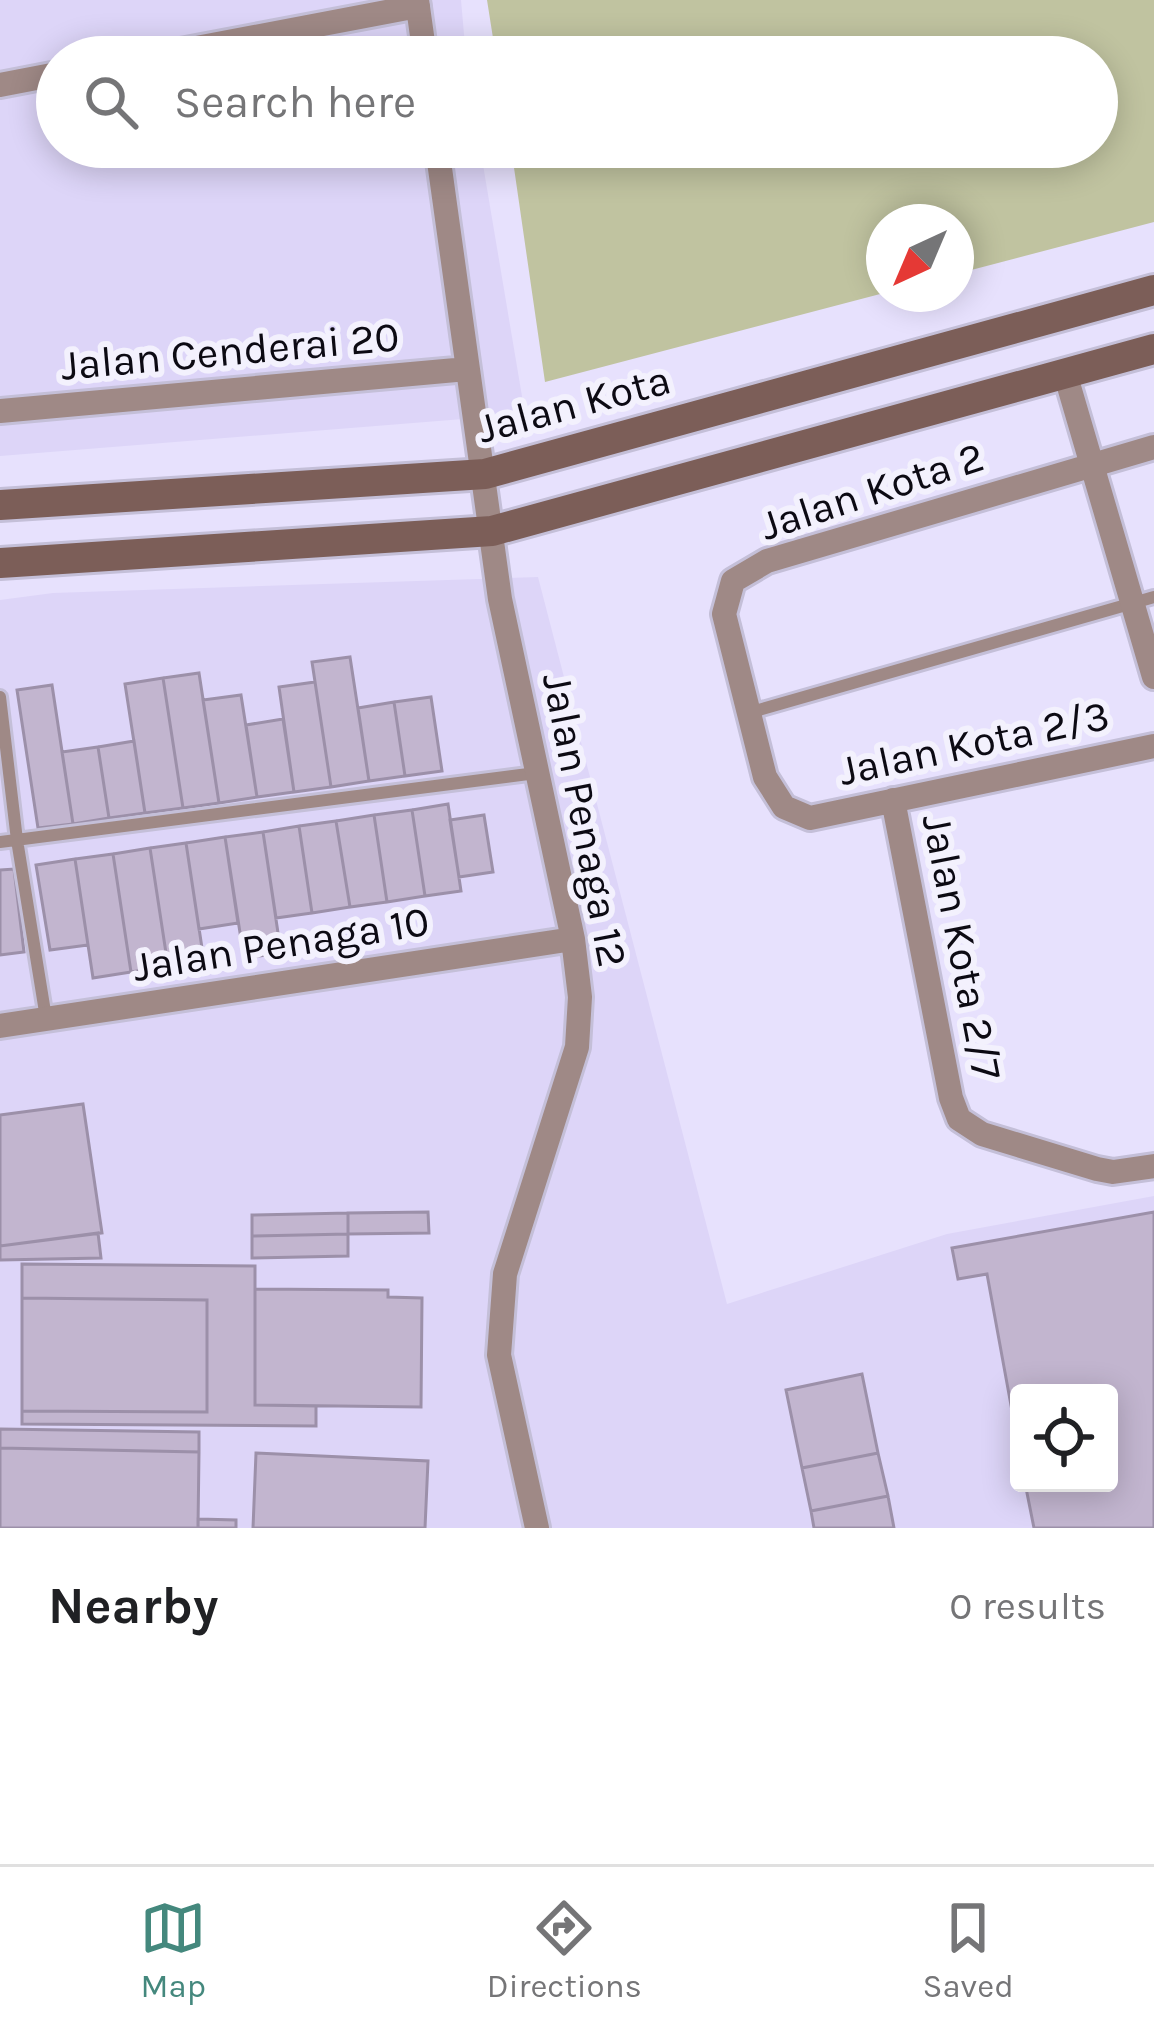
<!DOCTYPE html>
<html lang="en">
<head>
<meta charset="utf-8">
<style>
	:root { --surface:#fff; --page:#f6f6f6; --text:#202124; --muted:#757577; --line:#e0e0e0; --accent:#44887d }
	body { margin:0; font-family:Karla,sans-serif; background:var(--page); color:var(--text) }
	.controls { position:absolute; right:36px; bottom:36px; display:grid; overflow:hidden; border-radius:12px; box-shadow:0 6px 30px #0003 }
	.controls button { width:108px; height:108px; display:grid; place-items:center; padding:0; border:0; border-bottom:3px solid var(--line); background:var(--surface); color:var(--text); font:60px sans-serif }
	.compass { position:absolute; left:866px; top:204px; width:108px; height:108px; border-radius:50%; background:var(--surface); box-shadow:0 6px 30px #0003; rotate:224deg }
	.list { margin:0; padding:0; list-style:none }
	h2 { display:flex; justify-content:space-between; align-items:center; height:156px; margin:0; padding:0 48px; font-size:51px }
	h2 small { font-size:39px; font-weight:400; color:var(--muted) }
	.icon { flex:none; width:66px; height:66px; fill:none; stroke:currentColor; stroke-width:2; stroke-linecap:round; stroke-linejoin:round }
	.map { position:relative; flex:none; width:1154px; height:1528px; overflow:hidden }
	.search { position:absolute; background:var(--surface); box-shadow:0 6px 30px #0003; left:36px; right:36px; top:36px; height:132px; display:flex; align-items:center; gap:30px; box-sizing:border-box; padding:0 42px; border-radius:66px; color:var(--muted); font-size:45px }
	.sheet { height:336px; background:var(--surface) }
	nav { display:flex; justify-content:space-around; align-items:center; box-sizing:border-box; height:168px; border-top:3px solid var(--line); background:var(--surface); font-size:33px; color:var(--muted) }
	nav a { display:grid; justify-items:center; gap:6px }
	nav .on { color:var(--accent) }
	.map>svg:first-child { display:block }
</style>
</head>
<body>
<div class="map">
<svg width="1154" height="1528" viewBox="0 0 1154 1528">
	<rect width="100%" height="100%" fill="#e7e1fd"/>
	<path fill="#ddd5f8" fill-rule="evenodd" d="M 0,0 L 461,0 L 466,57 L 57,57 L 57,147 L 480,147 L 525,414 L 0,456 Z
		M 538,577 L 727,1304 L 947,1234 L 1154,1196 L 1154,1528 L 0,1528 L 0,600 L 53,593 ZM 1019,1393 L 1109,1393 L 1109,1483 L 1019,1483 Z"/>
	<path fill="#c0c3a0" d="M 487,0 L 1154,0 L 1154,222 L 956,274 L 956,222 L 884,222 L 884,293 L 545,382 L 511,147 L 1097,147 L 1097,57 L 496,57 Z"/>
	<path fill="#c2b5cf" stroke="#9c90a9" stroke-width="3" d="M 350,657 L 369,781 L 331,787 L 312,662 Z
		M 199,673 L 219,803 L 183,808 L 163,678 Z
		M 163,678 L 183,808 L 145,813 L 125,684 Z
		M 315,682 L 331,787 L 294,792 L 279,687 Z
		M 52,685 L 73,824 L 38,828 L 17,690 Z
		M 241,695 L 257,797 L 219,803 L 203,700 Z
		M 431,697 L 442,771 L 405,776 L 394,702 Z
		M 394,702 L 405,776 L 369,781 L 358,708 Z
		M 283,719 L 294,792 L 257,797 L 246,725 Z
		M 134,741 L 145,813 L 109,818 L 98,747 Z
		M 98,747 L 109,818 L 73,824 L 62,752 Z
		M 448,804 L 461,891 L 425,896 L 412,810 Z
		M 412,810 L 425,896 L 387,902 L 374,815 Z
		M 374,815 L 387,902 L 350,907 L 336,821 Z
		M 484,815 L 493,872 L 459,877 L 450,820 Z
		M 336,821 L 350,907 L 312,913 L 299,826 Z
		M 299,826 L 312,913 L 276,918 L 263,832 Z
		M 263,832 L 281,953 L 244,958 L 225,837 Z
		M 225,837 L 238,923 L 199,929 L 186,843 Z
		M 186,843 L 204,961 L 168,966 L 150,848 Z
		M 150,848 L 168,966 L 131,972 L 113,854 Z
		M 113,854 L 131,972 L 93,978 L 75,859 Z
		M 75,859 L 88,945 L 50,950 L 36,865 Z
		M 14,869 L 24,952 L 0,955 L 0,870 Z
		M 83,1104 L 102,1233 L 0,1246 L 0,1115 Z
		M 428,1212 L 429,1233 L 348,1234 L 348,1213 Z
		M 1154,1212 L 1154,1528 L 1034,1528 L 1025,1483 L 1109,1483 L 1109,1393 L 1019,1393 L 1019,1449 L 987,1274 L 958,1279 L 952,1248 Z
		M 348,1213 L 348,1234 L 252,1236 L 252,1215 Z
		M 98,1233 L 101,1258 L 0,1260 L 0,1246 Z
		M 348,1234 L 348,1256 L 252,1258 L 252,1236 Z
		M 22,1264 L 255,1266 L 255,1405 L 316,1406 L 316,1426 L 22,1424 L 22,1411 L 207,1412 L 207,1300 L 22,1298 Z
		M 255,1289 L 388,1290 L 388,1297 L 422,1298 L 421,1407 L 255,1405 Z
		M 22,1298 L 207,1300 L 207,1412 L 22,1411 Z
		M 862,1374 L 878,1453 L 802,1468 L 786,1390 Z
		M 0,1429 L 199,1432 L 199,1452 L 0,1448 Z
		M 0,1448 L 199,1452 L 198,1528 L 0,1528 Z
		M 256,1453 L 428,1461 L 425,1528 L 253,1528 Z
		M 878,1453 L 888,1496 L 811,1511 L 802,1468 Z
		M 888,1496 L 894,1528 L 814,1528 L 811,1511 Z
		M 198,1519 L 236,1520 L 236,1528 L 198,1528 Z"/>
	<g fill="none" stroke-linecap="round" stroke-linejoin="round">
		<defs>
			<path id="lane" d="M 0,697 L 17,840 L 46,1018
				M 748,713 L 1154,597
				M 0,842 L 536,773"/>
			<path id="street" d="M 417,0 L 425,57
				M 149,57 L 418,6
				M 0,85 L 57,74
				M 437,147 L 500,599 L 573,939 L 580,997 L 577,1047 L 505,1274 L 499,1355 L 537,1528
				M 1065,373 L 1154,677
				M 0,411 L 467,369
				M 1154,447 L 767,561 L 733,581 L 724,614 L 765,777 L 784,807 L 810,818 L 1154,746
				M 893,800 L 951,1098 L 959,1119 L 982,1134 L 1097,1169 L 1113,1172 L 1154,1166
				M 0,1026 L 573,939"/>
			<path id="secondary" d="M 0,505 L 485,474 L 1154,290
				M 0,563 L 492,531 L 1154,349"/>
		</defs>
		<use href="#lane" stroke="#c4bfd8" stroke-width="18"/>
		<use href="#street" stroke="#c4bfd8" stroke-width="30"/>
		<use href="#secondary" stroke="#c4bfd8" stroke-width="36"/>
		<use href="#lane" stroke="#9f8986" stroke-width="12"/>
		<use href="#street" stroke="#9f8986" stroke-width="24"/>
		<use href="#secondary" stroke="#7c5e58" stroke-width="30"/>
	</g>
	<g text-anchor="middle" dominant-baseline="central" stroke-width="12" stroke-linejoin="round" paint-order="stroke">
		<g font-size="42" fill="#0c0a13" stroke="#f3f1fd">
			<text transform="translate(230 351) rotate(-5)">Jalan Cenderai 20</text>
			<text transform="translate(574 404) rotate(-15)">Jalan Kota</text>
			<text transform="translate(872 491) rotate(-18)">Jalan Kota 2</text>
			<text transform="translate(974 743) rotate(-12)">Jalan Kota 2/3</text>
			<text transform="translate(585 820) rotate(79)">Jalan Penaga 12</text>
			<text transform="translate(281 944) rotate(-9)">Jalan Penaga 10</text>
			<text transform="translate(962 947) rotate(79)">Jalan Kota 2/7</text>
		</g>
	</g>
</svg>
<div class="controls">
<button><svg class="icon" aria-label="locate" viewBox="0 0 24 24"><circle cx="12" cy="12" r="6"/><path d="M12 2v4M12 18v4M2 12h4M18 12h4"/></svg></button>
</div>
<svg class="compass" viewBox="-18 -18 36 36"><path d="M0-13l5 13h-10z" fill="#e53935"/><path d="M0 13l5-13h-10z" fill="#757577"/></svg>
<div class="search"><svg class="icon" aria-label="search" viewBox="0 0 24 24"><circle cx="10" cy="10" r="6"/><path d="M15 15l6 6"/></svg>Search here</div>
</div>
<section class="sheet">
<h2>Nearby<small>0 results</small></h2>
<ul class="list">
</ul>
</section>
<nav>
<a class="on"><svg class="icon" aria-label="map" viewBox="0 0 24 24"><path d="M3 6l6-2 6 2 6-2v14l-6 2-6-2-6 2zM9 4v14M15 6v14"/></svg>Map</a>
<a><svg class="icon" aria-label="directions" viewBox="0 0 24 24"><path d="M12 3l9 9-9 9-9-9zM9 14v-3h6M13 9l2 2-2 2"/></svg>Directions</a>
<a><svg class="icon" aria-label="saved" viewBox="0 0 24 24"><path d="M7 4h10v16l-5-4-5 4z"/></svg>Saved</a>
</nav>
</body>
</html>
